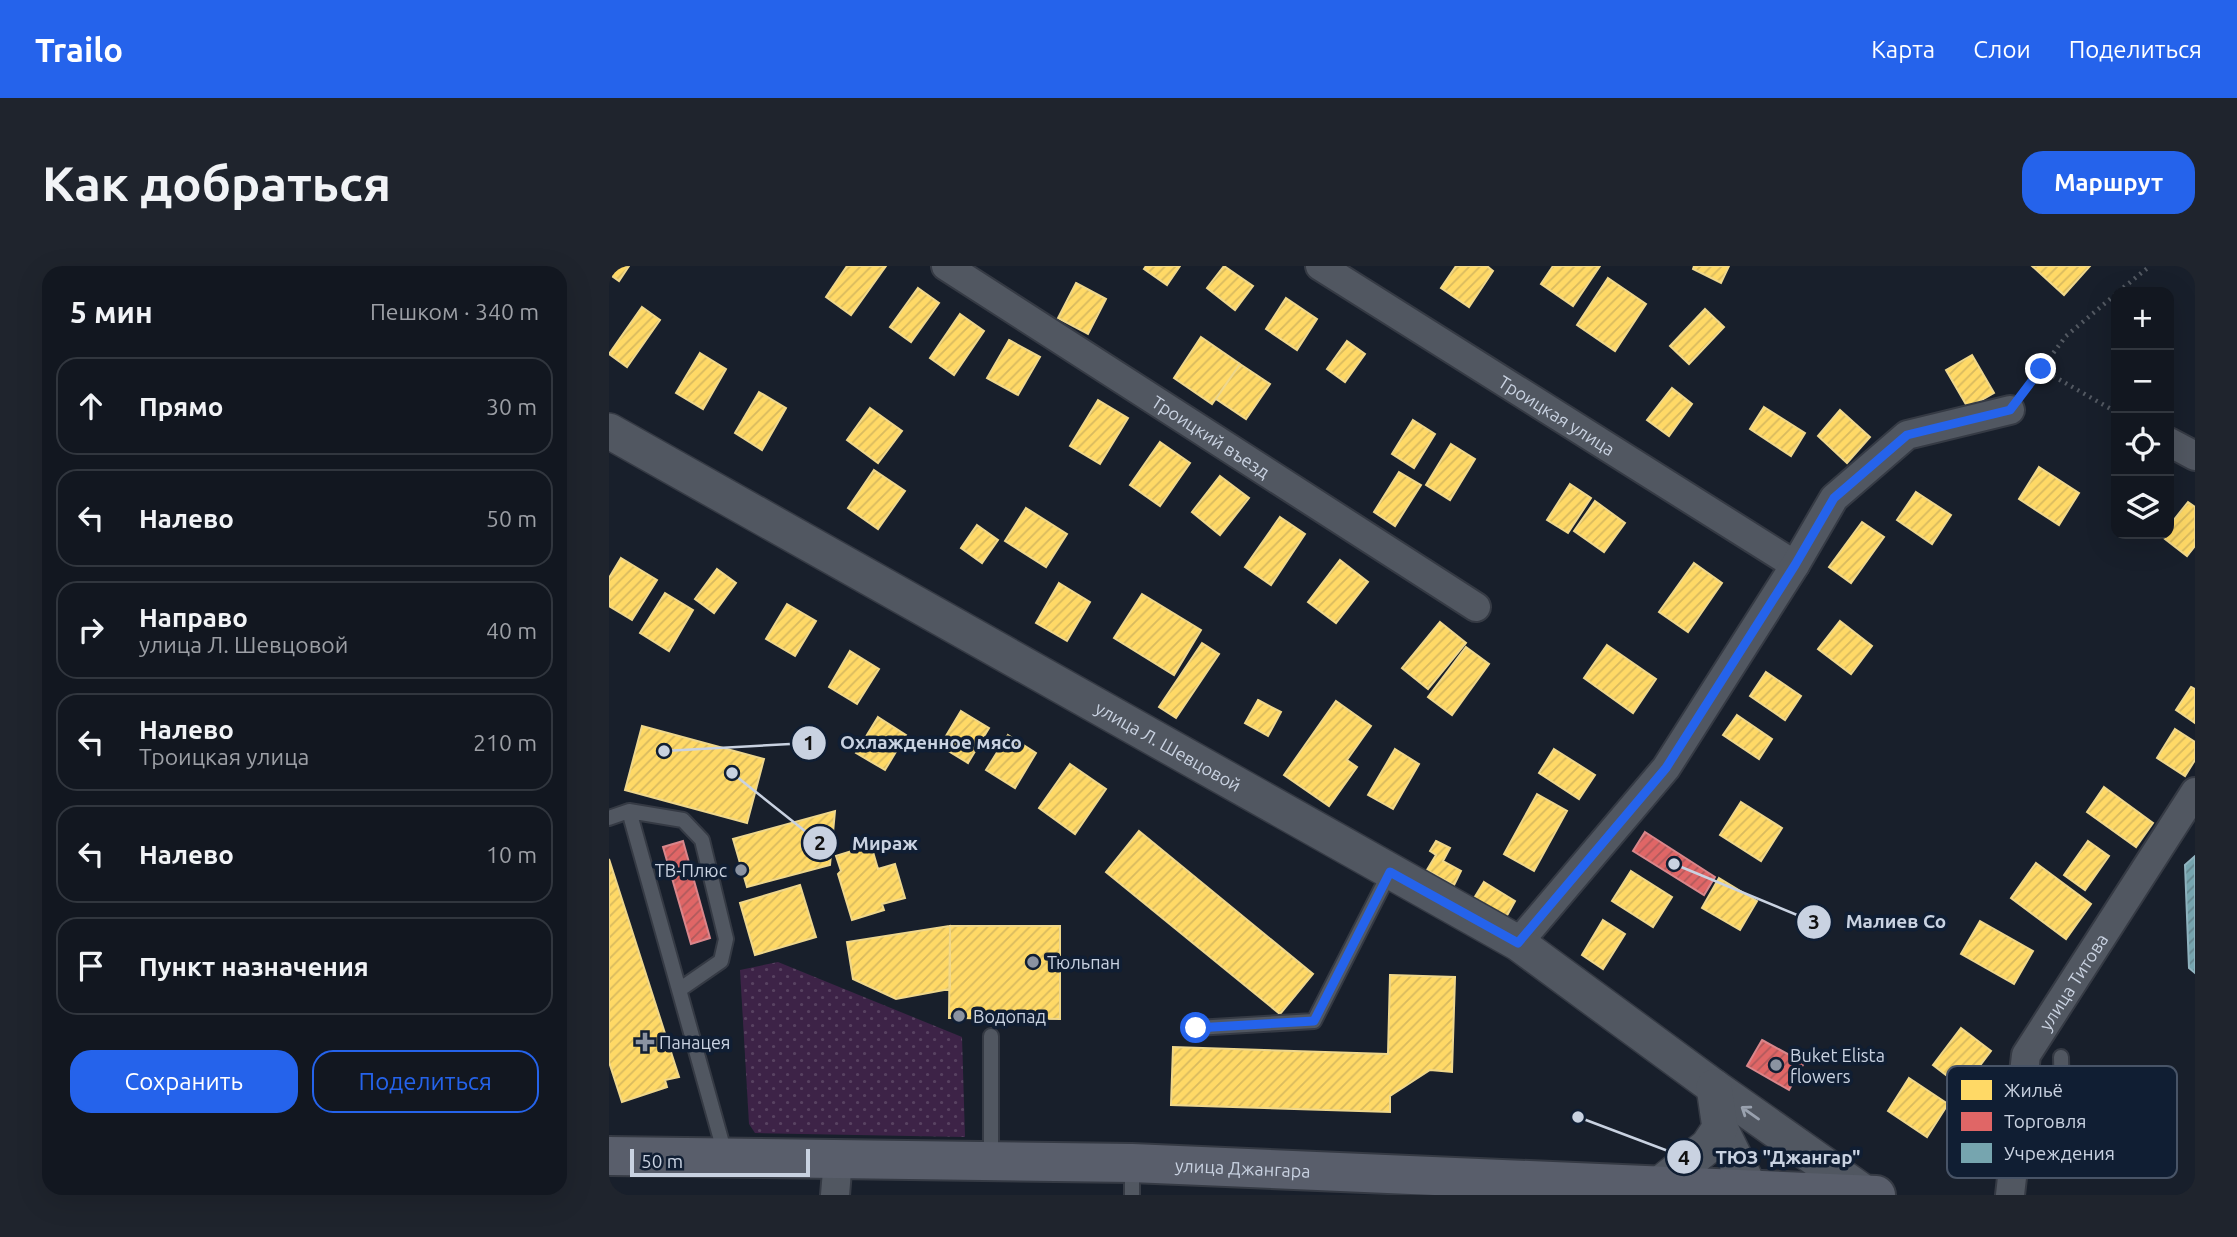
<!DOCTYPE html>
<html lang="ru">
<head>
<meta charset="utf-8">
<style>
	:root { --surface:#121720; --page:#1f242d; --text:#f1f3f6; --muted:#9c9fa5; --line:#31363e; --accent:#2563eb }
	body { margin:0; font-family:Ubuntu,sans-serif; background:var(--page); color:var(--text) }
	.controls { position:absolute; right:21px; top:21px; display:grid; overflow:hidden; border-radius:14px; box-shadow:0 7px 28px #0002 }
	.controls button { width:63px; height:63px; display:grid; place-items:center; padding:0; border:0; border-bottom:2px solid var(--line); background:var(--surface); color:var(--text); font:35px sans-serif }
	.scale { position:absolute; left:21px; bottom:18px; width:180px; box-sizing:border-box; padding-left:7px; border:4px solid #c9d2e1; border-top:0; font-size:19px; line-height:24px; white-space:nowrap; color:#c9d2e1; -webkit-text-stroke:5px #101e33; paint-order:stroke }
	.stop { position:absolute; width:21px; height:21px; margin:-16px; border:5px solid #2563eb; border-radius:50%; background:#fff }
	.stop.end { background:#2563eb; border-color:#fff; box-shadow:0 2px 7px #0008 }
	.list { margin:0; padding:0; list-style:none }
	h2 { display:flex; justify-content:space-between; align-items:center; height:91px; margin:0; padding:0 28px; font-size:30px }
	h2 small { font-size:23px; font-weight:400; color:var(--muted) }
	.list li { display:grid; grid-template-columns:46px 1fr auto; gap:21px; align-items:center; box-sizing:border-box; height:98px; margin:0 14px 14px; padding:0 14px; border:2px solid var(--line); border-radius:21px }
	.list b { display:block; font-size:26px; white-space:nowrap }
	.list p { margin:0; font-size:23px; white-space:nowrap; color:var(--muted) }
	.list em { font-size:23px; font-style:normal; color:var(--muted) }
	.actions { display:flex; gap:14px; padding:21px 28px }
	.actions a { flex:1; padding:16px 0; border:2px solid var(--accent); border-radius:21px; text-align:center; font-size:24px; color:var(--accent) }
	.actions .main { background:var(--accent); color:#fff }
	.icon { flex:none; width:38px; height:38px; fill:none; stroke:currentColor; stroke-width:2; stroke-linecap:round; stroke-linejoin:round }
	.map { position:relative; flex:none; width:1586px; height:929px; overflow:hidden; border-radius:21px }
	header { display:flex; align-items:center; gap:42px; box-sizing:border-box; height:98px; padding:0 35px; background:var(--accent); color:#fff }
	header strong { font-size:33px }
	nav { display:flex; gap:38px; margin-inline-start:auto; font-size:24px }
	.intro { display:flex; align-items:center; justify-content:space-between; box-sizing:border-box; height:168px; padding:0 42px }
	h1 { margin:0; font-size:49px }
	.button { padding:18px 32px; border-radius:21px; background:var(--accent); color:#fff; font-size:24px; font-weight:700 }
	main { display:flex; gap:42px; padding:0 42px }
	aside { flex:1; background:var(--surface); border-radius:21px; box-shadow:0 7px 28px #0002 }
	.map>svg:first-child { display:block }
</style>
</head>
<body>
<header>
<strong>Trailo</strong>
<nav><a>Карта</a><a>Слои</a><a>Поделиться</a></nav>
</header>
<div class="intro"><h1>Как добраться</h1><a class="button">Маршрут</a></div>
<main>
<aside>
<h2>5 мин<small>Пешком · 340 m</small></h2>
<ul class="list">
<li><svg class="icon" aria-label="ahead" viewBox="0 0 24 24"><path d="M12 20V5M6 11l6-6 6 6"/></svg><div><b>Прямо</b></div><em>30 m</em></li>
<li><svg class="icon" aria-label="left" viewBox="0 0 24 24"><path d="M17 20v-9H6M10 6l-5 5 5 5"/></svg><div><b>Налево</b></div><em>50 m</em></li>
<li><svg class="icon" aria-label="right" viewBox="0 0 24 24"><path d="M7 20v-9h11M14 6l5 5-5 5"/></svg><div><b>Направо</b><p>улица Л. Шевцовой</p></div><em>40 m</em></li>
<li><svg class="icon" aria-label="left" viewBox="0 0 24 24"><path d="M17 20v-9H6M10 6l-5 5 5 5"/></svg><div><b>Налево</b><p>Троицкая улица</p></div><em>210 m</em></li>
<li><svg class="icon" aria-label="left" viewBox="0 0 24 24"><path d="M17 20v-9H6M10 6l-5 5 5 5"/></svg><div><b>Налево</b></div><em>10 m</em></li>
<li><svg class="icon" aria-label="arrive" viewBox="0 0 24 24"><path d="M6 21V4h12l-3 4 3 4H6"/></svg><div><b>Пункт назначения</b></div></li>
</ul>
<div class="actions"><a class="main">Сохранить</a><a>Поделиться</a></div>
</aside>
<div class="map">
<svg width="1586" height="929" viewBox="0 0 1586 929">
	<defs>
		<pattern id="park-dots" width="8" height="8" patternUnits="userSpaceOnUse" patternTransform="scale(1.75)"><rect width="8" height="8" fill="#3d2347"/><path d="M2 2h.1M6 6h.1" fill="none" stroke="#584261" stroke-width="1.8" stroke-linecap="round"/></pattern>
		<pattern id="homes-hatch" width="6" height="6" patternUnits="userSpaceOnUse" patternTransform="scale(1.75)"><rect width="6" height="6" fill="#ffd966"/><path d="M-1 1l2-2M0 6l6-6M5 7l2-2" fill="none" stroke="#d8ba5f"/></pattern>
		<pattern id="shops-hatch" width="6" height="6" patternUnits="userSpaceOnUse" patternTransform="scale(1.75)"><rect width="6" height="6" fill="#e06666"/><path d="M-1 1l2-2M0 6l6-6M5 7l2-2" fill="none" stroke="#af5a5c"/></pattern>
		<pattern id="public-hatch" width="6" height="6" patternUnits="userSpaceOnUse" patternTransform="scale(1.75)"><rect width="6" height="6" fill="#76a5af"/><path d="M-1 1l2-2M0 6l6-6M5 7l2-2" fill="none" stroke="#65868f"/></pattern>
	</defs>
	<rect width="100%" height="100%" fill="#181f2b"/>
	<path fill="url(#park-dots)" d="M 169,696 L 353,771 L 356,871 L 146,867 L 140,858 L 131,704 Z"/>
	<path fill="url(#homes-hatch)" stroke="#efd78b" stroke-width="2" d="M 0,0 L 20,0 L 10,15 L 0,8 Z
		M 238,0 L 277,0 L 242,49 L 217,31 Z
		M 537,0 L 571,0 L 558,19 L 535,3 Z
		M 615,0 L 644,20 L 626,44 L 598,22 Z
		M 847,0 L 878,0 L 884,5 L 860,41 L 832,22 Z
		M 944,0 L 991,0 L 964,40 L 932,18 Z
		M 1085,0 L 1120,0 L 1112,17 L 1084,3 Z
		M 1423,0 L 1481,0 L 1455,29 Z
		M 999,12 L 1037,38 L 1006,85 L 968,59 Z
		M 467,17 L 497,33 L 479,68 L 449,52 Z
		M 309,22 L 330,37 L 302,76 L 281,61 Z
		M 677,32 L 708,53 L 688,84 L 657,63 Z
		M 33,41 L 51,54 L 18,101 L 0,88 Z
		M 1096,43 L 1115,61 L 1080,98 L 1061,80 Z
		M 351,48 L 375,65 L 345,109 L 321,92 Z
		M 592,71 L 631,98 L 603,138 L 565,112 Z
		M 400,74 L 431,91 L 409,129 L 378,112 Z
		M 738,75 L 756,88 L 736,116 L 718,103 Z
		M 91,87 L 117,103 L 94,143 L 67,127 Z
		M 1363,89 L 1385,127 L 1359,142 L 1337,104 Z
		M 631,98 L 661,118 L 637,153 L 607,133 Z
		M 1063,122 L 1083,138 L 1060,170 L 1038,154 Z
		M 150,126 L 177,142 L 153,184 L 126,167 Z
		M 489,134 L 519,152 L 491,198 L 461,180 Z
		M 1155,141 L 1196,167 L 1182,190 L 1141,163 Z
		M 261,142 L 293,165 L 269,197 L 238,174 Z
		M 1231,144 L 1261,171 L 1238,197 L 1209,170 Z
		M 804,154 L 826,168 L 805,202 L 783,188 Z
		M 551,176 L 581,197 L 551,240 L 521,219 Z
		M 842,178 L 866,193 L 841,234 L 817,219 Z
		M 1430,201 L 1470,227 L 1450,259 L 1410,233 Z
		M 265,204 L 296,225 L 269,263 L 239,242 Z
		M 790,206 L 812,219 L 786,260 L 765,246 Z
		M 611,210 L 640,232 L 611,269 L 583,246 Z
		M 961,218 L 982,232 L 959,267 L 938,254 Z
		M 1307,226 L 1342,249 L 1323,278 L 1288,254 Z
		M 986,235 L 1016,257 L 995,286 L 965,265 Z
		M 1579,236 L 1586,241 L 1586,280 L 1578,290 L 1552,270 L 1554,268 L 1560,268 L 1560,260 Z
		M 417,242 L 458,268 L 437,301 L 396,275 Z
		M 671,251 L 696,268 L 662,319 L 636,301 Z
		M 1253,256 L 1275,271 L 1242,317 L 1220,301 Z
		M 368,259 L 389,274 L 373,297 L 352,282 Z
		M 12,292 L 48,314 L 23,354 L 0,340 L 0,312 Z
		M 731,294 L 759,316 L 727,357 L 699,336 Z
		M 1085,297 L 1113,317 L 1079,366 L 1050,346 Z
		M 108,303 L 127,317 L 105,347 L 86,333 Z
		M 450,317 L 481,336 L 458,375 L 427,357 Z
		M 56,327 L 84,344 L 60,385 L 31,367 Z
		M 533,328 L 592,364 L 565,409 L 505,372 Z
		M 178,338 L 207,355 L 186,390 L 157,373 Z
		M 1231,355 L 1263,380 L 1242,408 L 1209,383 Z
		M 831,356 L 857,377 L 819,423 L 793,402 Z
		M 593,377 L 610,388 L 567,452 L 550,441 Z
		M 998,379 L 1047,413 L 1024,447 L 975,412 Z
		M 857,381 L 880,398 L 843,449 L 819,431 Z
		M 241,385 L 270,403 L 248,438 L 220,421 Z
		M 1157,406 L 1192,430 L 1176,454 L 1141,430 Z
		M 1582,421 L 1586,423 L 1586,457 L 1567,444 Z
		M 649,434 L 672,446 L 659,470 L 636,457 Z
		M 727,435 L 762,460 L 738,494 L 748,501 L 720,540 L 675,509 Z
		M 352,445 L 380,462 L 359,497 L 331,480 Z
		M 1128,449 L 1163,473 L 1150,493 L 1114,469 Z
		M 269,451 L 297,469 L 276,504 L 247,487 Z
		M 33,460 L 155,493 L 138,557 L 16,524 Z
		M 1566,463 L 1586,476 L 1586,494 L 1576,510 L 1548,492 Z
		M 399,469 L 427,487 L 406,522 L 377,504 Z
		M 786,483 L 810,498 L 784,543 L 759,529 Z
		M 945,483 L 986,509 L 970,533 L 930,507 Z
		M 461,498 L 497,523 L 466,568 L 430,542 Z
		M 1495,521 L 1544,557 L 1527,581 L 1478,546 Z
		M 928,528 L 958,545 L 925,605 L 895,588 Z
		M 1132,536 L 1173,562 L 1152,595 L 1111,569 Z
		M 226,545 L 221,599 L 138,621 L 124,573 Z
		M 530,565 L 704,708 L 671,748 L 497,606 Z
		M 827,575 L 841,582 L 834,595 L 852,605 L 845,619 L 818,604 L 827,589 L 821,585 Z
		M 1479,575 L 1500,590 L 1476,624 L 1455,609 Z
		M 262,579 L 269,603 L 286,598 L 296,632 L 273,638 L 275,644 L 243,654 L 229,608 L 232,605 L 227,590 Z
		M 0,593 L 70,811 L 56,814 L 58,821 L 13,836 L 0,796 Z
		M 1427,597 L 1482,638 L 1457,673 L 1402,632 Z
		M 1022,605 L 1063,631 L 1044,661 L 1003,635 Z
		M 1110,612 L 1148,635 L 1131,664 L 1093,642 Z
		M 875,616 L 906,635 L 896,653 L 864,634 Z
		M 191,619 L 207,671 L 146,689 L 131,637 Z
		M 994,654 L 1016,668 L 994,703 L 973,689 Z
		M 1371,655 L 1424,685 L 1405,718 L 1352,688 Z
		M 341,660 L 451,660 L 451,753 L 340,752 Z
		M 341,660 L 341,723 L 287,733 L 244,713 L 238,676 Z
		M 781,709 L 846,711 L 843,806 L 821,804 L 781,830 L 781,846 L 562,839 L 564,781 L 779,788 Z
		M 1352,762 L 1382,785 L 1354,822 L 1324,799 Z
		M 1300,812 L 1339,838 L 1318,871 L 1279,845 Z"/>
	<path fill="url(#shops-hatch)" stroke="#d9868b" stroke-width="2" d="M 1036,566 L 1106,611 L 1095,629 L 1024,585 Z
		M 74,575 L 101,672 L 82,678 L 54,581 Z
		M 1153,774 L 1195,797 L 1180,824 L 1138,800 Z"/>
	<path fill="url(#public-hatch)" stroke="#8fb2be" stroke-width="2" d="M 1586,590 L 1586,707 L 1580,702 L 1576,599 Z"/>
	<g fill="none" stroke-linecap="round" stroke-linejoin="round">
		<defs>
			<path id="service" d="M 20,545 L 116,888
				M 0,552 L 20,545 L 74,554 L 93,574 L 117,673 L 112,695 L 70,724
				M 587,762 L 705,755 L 781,606
				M 1452,791 L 1454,868
				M 1412,834 L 1488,830
				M 382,894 L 382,770
				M 523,929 L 523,898"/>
			<g id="minor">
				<path id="s1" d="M 337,0 L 867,341"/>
				<path id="s2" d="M 711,0 L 1186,299"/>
				<path d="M 1560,176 L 1586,190"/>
				<path d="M 909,677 L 1057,502 L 1186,299 L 1225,232 L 1298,169 L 1401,144"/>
				<path d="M 226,929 L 229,893"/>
				<path id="s3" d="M 1401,929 L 1417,789 L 1586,526"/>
			</g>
			<g id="tertiary">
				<path id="s4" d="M 0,165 L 909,677 L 1105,821 L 1257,928"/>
				<path d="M 1111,862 L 1141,923"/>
				<path d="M 1050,919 L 1099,880 L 1111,862 L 1105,821"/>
			</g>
			<g id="primary">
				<path id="s5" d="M 0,890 L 523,897 L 1267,929"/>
			</g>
		</defs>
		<use href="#service" stroke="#353a44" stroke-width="18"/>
		<use href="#minor" stroke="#353a44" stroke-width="32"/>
		<use href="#tertiary" stroke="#353a44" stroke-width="38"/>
		<use href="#primary" stroke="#353a44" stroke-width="42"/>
		<path stroke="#535962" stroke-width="4.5" stroke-dasharray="2 5" stroke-linecap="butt" d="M 1509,26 L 1541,0
			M 1432,103 L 1507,146
			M 1415,126 L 1457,70 L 1507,28"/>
		<use href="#service" stroke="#515761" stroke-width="14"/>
		<use href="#minor" stroke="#515761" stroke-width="28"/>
		<use href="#tertiary" stroke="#515761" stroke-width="35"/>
		<use href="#primary" stroke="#595e6b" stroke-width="38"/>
	</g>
	<defs><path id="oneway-shaft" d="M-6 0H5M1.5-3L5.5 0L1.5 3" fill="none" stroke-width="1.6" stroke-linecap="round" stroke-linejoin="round" transform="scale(1.75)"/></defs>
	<use stroke="#99a1ae" href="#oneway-shaft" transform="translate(1141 847) rotate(-145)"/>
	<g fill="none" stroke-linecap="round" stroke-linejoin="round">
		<path stroke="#2563eb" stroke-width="9" d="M 587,762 L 705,755 L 781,606 L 909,677 L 1057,502 L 1186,299 L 1225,232 L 1298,169 L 1401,144 L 1432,103"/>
	</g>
	<g fill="#8b93a1" stroke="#101e33" stroke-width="2.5">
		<circle cx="132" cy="604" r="7"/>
		<circle cx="424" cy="696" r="7"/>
		<circle cx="350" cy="750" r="7"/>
		<path d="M32.5 765.5h7v7h7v7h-7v7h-7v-7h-7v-7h7z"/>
		<circle cx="1167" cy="799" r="7"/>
	</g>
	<g text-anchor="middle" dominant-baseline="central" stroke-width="7" stroke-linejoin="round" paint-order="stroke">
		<g font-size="18" fill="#c9d2e1" stroke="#101e33">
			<text stroke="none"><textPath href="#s2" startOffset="280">Троицкая улица</textPath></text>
			<text stroke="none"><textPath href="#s1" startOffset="315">Троицкий въезд</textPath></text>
			<text stroke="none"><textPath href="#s4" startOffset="642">улица Л. Шевцовой</textPath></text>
			<text stroke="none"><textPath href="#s3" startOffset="228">улица Титова</textPath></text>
			<text stroke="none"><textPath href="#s5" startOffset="634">улица Джангара</textPath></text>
		</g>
		<g font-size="18" fill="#c9d2e1" stroke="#101e33" text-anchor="start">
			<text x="118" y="604" text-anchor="end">ТВ-Плюс</text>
			<text x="438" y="696">Тюльпан</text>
			<text x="364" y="750">Водопад</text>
			<text x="50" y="776">Панацея</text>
			<text x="1181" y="789">Buket Elista<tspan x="1181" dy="21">flowers</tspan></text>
		</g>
	</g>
	<rect x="1338" y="800" width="230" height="112" rx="10" fill="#101e33" stroke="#485467" stroke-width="2"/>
	<rect x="1352" y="814" width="31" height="20" fill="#ffd966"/>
	<rect x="1352" y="846" width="31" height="19" fill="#e06666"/>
	<rect x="1352" y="877" width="31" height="20" fill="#76a5af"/>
	<g font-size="19" fill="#c9d2e1">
		<text x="1395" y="831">Жильё</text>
		<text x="1395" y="862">Торговля</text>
		<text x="1395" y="894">Учреждения</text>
	</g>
	<path fill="none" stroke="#c9d2e1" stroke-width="2.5" d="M55 485L200 477M123 507L211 577M1065 598L1205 656M969 851L1075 891"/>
	<g fill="#c9d2e1" stroke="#101e33" stroke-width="2.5">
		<circle cx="55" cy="485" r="7"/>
		<circle cx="123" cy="507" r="7"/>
		<circle cx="1065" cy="598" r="7"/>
		<circle cx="969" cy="851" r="7"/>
		<circle cx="200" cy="477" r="18"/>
		<circle cx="211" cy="577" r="18"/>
		<circle cx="1205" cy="656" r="18"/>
		<circle cx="1075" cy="891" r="18"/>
	</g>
	<g font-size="21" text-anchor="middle" font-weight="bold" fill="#111">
		<text x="200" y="484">1</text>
		<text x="211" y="584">2</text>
		<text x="1205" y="663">3</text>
		<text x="1075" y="899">4</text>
	</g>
	<g font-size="19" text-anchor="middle" font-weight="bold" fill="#c9d2e1" stroke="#101e33" stroke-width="7" stroke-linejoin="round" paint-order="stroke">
		<text x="322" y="483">Охлажденное мясо</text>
		<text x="276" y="584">Мираж</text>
		<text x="1287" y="662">Малиев Со</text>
		<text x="1179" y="898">ТЮЗ "Джангар"</text>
	</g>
</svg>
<div class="controls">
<button>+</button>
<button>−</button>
<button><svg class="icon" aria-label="locate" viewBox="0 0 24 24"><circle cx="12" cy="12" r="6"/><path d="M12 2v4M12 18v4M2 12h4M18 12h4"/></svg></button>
<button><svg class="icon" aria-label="layers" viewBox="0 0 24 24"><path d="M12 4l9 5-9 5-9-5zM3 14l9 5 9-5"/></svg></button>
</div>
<div class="scale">50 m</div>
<div class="stop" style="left:587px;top:762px"></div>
<div class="stop end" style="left:1432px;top:103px"></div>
</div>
</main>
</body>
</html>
